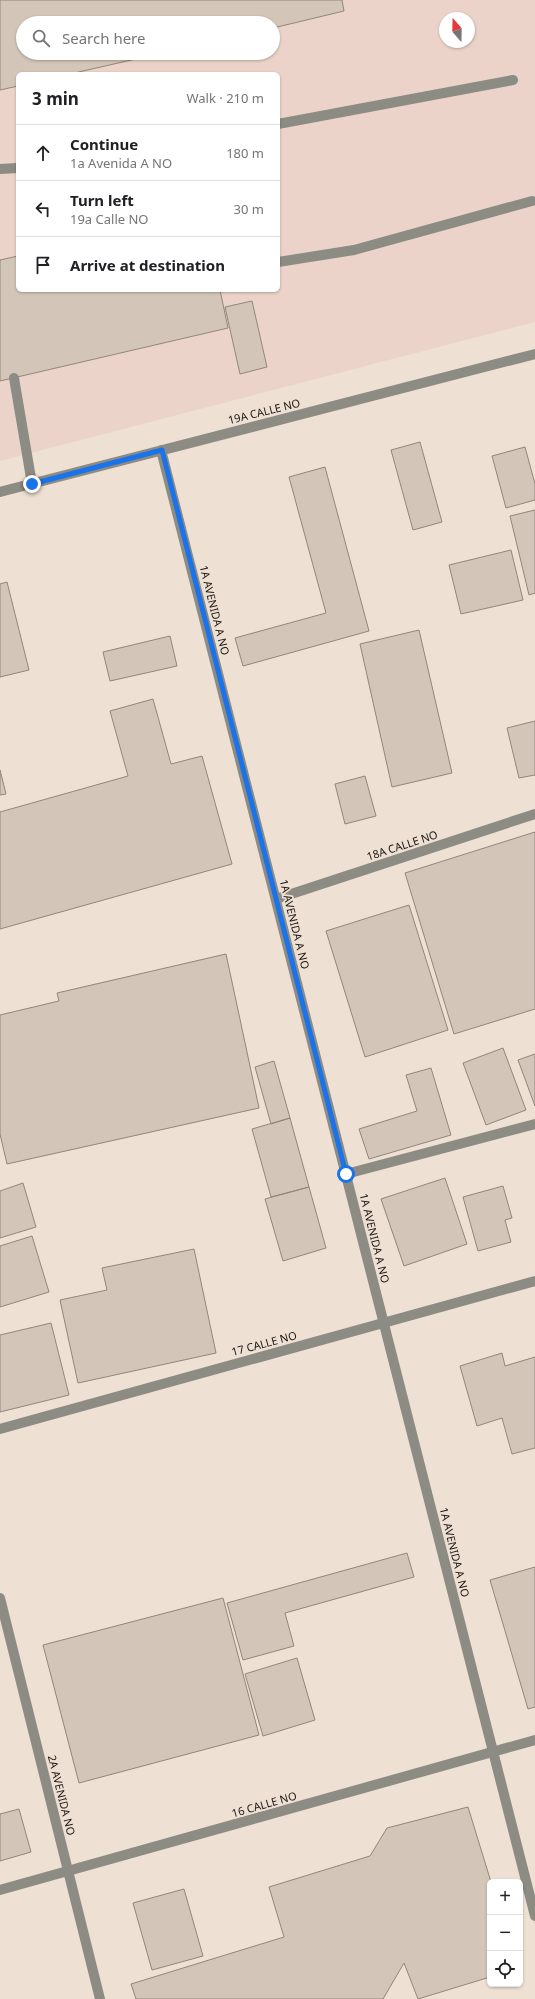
<!DOCTYPE html>
<html lang="en">
<head>
<meta charset="utf-8">
<style>
	:root { --surface:#fff; --page:#f6f6f6; --text:#202124; --muted:#757577; --line:#e0e0e0 }
	body { margin:0; font-family:"Noto Sans",sans-serif; background:var(--page); color:var(--text) }
	.controls { position:absolute; right:12px; bottom:12px; display:grid; overflow:hidden; border-radius:6px; box-shadow:0 1px 3px #0004 }
	.controls button { width:36px; height:36px; display:grid; place-items:center; padding:0; border:0; border-bottom:1px solid var(--line); background:var(--surface); color:var(--text); font:20px sans-serif }
	.compass { position:absolute; left:439px; top:12px; width:36px; height:36px; border-radius:50%; background:var(--surface); box-shadow:0 1px 3px #0004; rotate:340deg }
	.stop { position:absolute; width:12px; height:12px; margin:-9px; border:3px solid #1a73e8; border-radius:50%; background:#fff }
	.stop.end { background:#1a73e8; border-color:#fff; box-shadow:0 1px 4px #0008 }
	.list { margin:0; padding:0; list-style:none }
	h2 { display:flex; justify-content:space-between; align-items:center; height:52px; margin:0; padding:0 16px; font-size:17px }
	h2 small { font-size:13px; font-weight:400; color:var(--muted) }
	.list li { display:grid; grid-template-columns:26px 1fr auto; gap:12px; align-items:center; box-sizing:border-box; height:56px; padding:0 16px; border-top:1px solid var(--line) }
	.list b { display:block; font-size:15px; white-space:nowrap }
	.list p { margin:0; font-size:13px; white-space:nowrap; color:var(--muted) }
	.list em { font-size:13px; font-style:normal; color:var(--muted) }
	.icon { flex:none; width:22px; height:22px; fill:none; stroke:currentColor; stroke-width:2; stroke-linecap:round; stroke-linejoin:round }
	.map { position:relative; flex:none; width:535px; height:1999px; overflow:hidden }
	.search { position:absolute; background:var(--surface); box-shadow:0 1px 3px #0004; left:16px; top:16px; width:264px; height:44px; display:flex; align-items:center; gap:10px; box-sizing:border-box; padding:0 14px; border-radius:22px; color:var(--muted); font-size:15px }
	.panel { position:absolute; background:var(--surface); box-shadow:0 1px 3px #0004; left:16px; top:72px; width:264px; height:220px; border-radius:6px }
	.map>svg:first-child { display:block }
</style>
</head>
<body>
<div class="map">
<svg width="535" height="1999" viewBox="0 0 535 1999">
	<rect width="100%" height="100%" fill="#eee0d3"/>
	<path fill="#ebd3c9" fill-rule="evenodd" d="M 0,0 L 535,0 L 535,322 L 0,461 ZM 445,18 L 469,18 L 469,42 L 445,42 ZM 23,23 L 273,23 L 273,53 L 23,53 ZM 18,74 L 278,74 L 278,290 L 18,290 Z"/>
	<path fill="#d3c6b9" stroke="#92867a" d="M 0,0 L 342,0 L 344,11 L 273,28 L 273,23 L 23,23 L 23,53 L 162,53 L 70,74 L 18,74 L 18,86 L 0,90 Z
		M 18,256 L 18,290 L 220,290 L 228,328 L 0,381 L 0,260 Z
		M 252,301 L 267,367 L 240,374 L 225,307 Z
		M 420,442 L 442,522 L 413,530 L 391,450 Z
		M 525,447 L 535,484 L 535,500 L 506,508 L 492,456 Z
		M 325,467 L 369,631 L 243,666 L 235,638 L 326,613 L 289,477 Z
		M 535,510 L 535,593 L 529,595 L 510,516 Z
		M 511,550 L 523,600 L 461,614 L 449,565 Z
		M 7,582 L 29,670 L 0,677 L 0,584 Z
		M 419,630 L 452,773 L 392,787 L 360,644 Z
		M 170,636 L 177,666 L 110,681 L 103,652 Z
		M 153,699 L 171,764 L 202,756 L 232,864 L 0,929 L 0,812 L 128,776 L 110,711 Z
		M 535,721 L 535,775 L 519,778 L 507,728 Z
		M 0,770 L 6,794 L 0,795 Z
		M 365,776 L 376,816 L 345,824 L 335,784 Z
		M 535,832 L 535,1009 L 454,1034 L 405,873 Z
		M 409,905 L 448,1030 L 365,1057 L 326,931 Z
		M 226,954 L 259,1108 L 7,1164 L 0,1134 L 0,1015 L 59,1001 L 57,993 Z
		M 503,1048 L 526,1110 L 486,1125 L 463,1063 Z
		M 535,1054 L 535,1106 L 518,1060 Z
		M 274,1061 L 290,1118 L 271,1124 L 255,1067 Z
		M 431,1068 L 451,1135 L 369,1159 L 359,1129 L 417,1111 L 406,1075 Z
		M 290,1118 L 309,1187 L 271,1197 L 252,1129 Z
		M 445,1178 L 467,1244 L 404,1266 L 381,1199 Z
		M 23,1183 L 36,1227 L 0,1238 L 0,1191 Z
		M 503,1186 L 512,1218 L 505,1220 L 511,1242 L 478,1251 L 463,1197 Z
		M 309,1187 L 326,1248 L 283,1261 L 265,1199 Z
		M 32,1236 L 49,1292 L 0,1307 L 0,1246 Z
		M 194,1249 L 216,1353 L 78,1383 L 60,1300 L 107,1290 L 102,1268 Z
		M 51,1323 L 69,1395 L 0,1412 L 0,1335 Z
		M 502,1353 L 505,1366 L 535,1357 L 535,1448 L 512,1454 L 502,1418 L 477,1426 L 460,1366 Z
		M 407,1553 L 414,1577 L 285,1613 L 294,1646 L 243,1660 L 227,1603 Z
		M 535,1567 L 535,1707 L 528,1709 L 490,1580 Z
		M 223,1598 L 259,1735 L 79,1783 L 43,1645 Z
		M 297,1658 L 315,1720 L 263,1736 L 245,1674 Z
		M 468,1807 L 491,1882 L 490,1977 L 418,1999 L 404,1963 L 383,1999 L 136,1999 L 131,1984 L 284,1937 L 269,1887 L 370,1856 L 387,1828 Z
		M 19,1809 L 31,1852 L 0,1861 L 0,1814 Z
		M 184,1889 L 203,1956 L 152,1970 L 133,1903 Z"/>
	<g fill="none" stroke-linecap="round" stroke-linejoin="round">
		<path stroke="#8c8b84" stroke-width="10" d="M 278,124 L 513,80
			M 0,169 L 18,168
			M 278,262 L 354,250 L 532,201
			M 14,378 L 32,484
			M 346,1174 L 535,1124"/>
		<path stroke="#8c8b84" stroke-width="10" d="M 161,450 L 535,1916
			M 0,492 L 535,354
			M 276,899 L 535,814
			M 0,1429 L 535,1281
			M 0,1598 L 100,1999
			M 0,1890 L 535,1740"/>
	</g>
	<g fill="none" stroke-linecap="round" stroke-linejoin="round">
		<path stroke="#1a73e8" stroke-width="5" d="M 32,484 L 162,450 L 346,1174"/>
	</g>
	<g text-anchor="middle" dominant-baseline="central" stroke-width="3.5" stroke-linejoin="round" paint-order="stroke">
		<g font-size="11" fill="#1c1712" stroke="#eee0d3">
			<text transform="translate(264 411) rotate(-14)">19A CALLE NO</text>
			<text transform="translate(215 610) rotate(76)">1A AVENIDA A NO</text>
			<text transform="translate(402 845) rotate(-18)">18A CALLE NO</text>
			<text transform="translate(295 924) rotate(76)">1A AVENIDA A NO</text>
			<text transform="translate(375 1238) rotate(76)">1A AVENIDA A NO</text>
			<text transform="translate(264 1343) rotate(-15)">17 CALLE NO</text>
			<text transform="translate(455 1552) rotate(76)">1A AVENIDA A NO</text>
			<text transform="translate(62 1795) rotate(76)">2A AVENIDA NO</text>
			<text transform="translate(264 1804) rotate(-16)">16 CALLE NO</text>
		</g>
	</g>
</svg>
<div class="controls">
<button>+</button>
<button>−</button>
<button><svg class="icon" aria-label="locate" viewBox="0 0 24 24"><circle cx="12" cy="12" r="6"/><path d="M12 2v4M12 18v4M2 12h4M18 12h4"/></svg></button>
</div>
<svg class="compass" viewBox="-18 -18 36 36"><path d="M0-13l5 13h-10z" fill="#e53935"/><path d="M0 13l5-13h-10z" fill="#757577"/></svg>
<div class="stop" style="left:346px;top:1174px"></div>
<div class="stop end" style="left:32px;top:484px"></div>
<div class="search"><svg class="icon" aria-label="search" viewBox="0 0 24 24"><circle cx="10" cy="10" r="6"/><path d="M15 15l6 6"/></svg>Search here</div>
<section class="panel">
<h2>3 min<small>Walk · 210 m</small></h2>
<ul class="list">
<li><svg class="icon" aria-label="ahead" viewBox="0 0 24 24"><path d="M12 20V5M6 11l6-6 6 6"/></svg><div><b>Continue</b><p>1a Avenida A NO</p></div><em>180 m</em></li>
<li><svg class="icon" aria-label="left" viewBox="0 0 24 24"><path d="M17 20v-9H6M10 6l-5 5 5 5"/></svg><div><b>Turn left</b><p>19a Calle NO</p></div><em>30 m</em></li>
<li><svg class="icon" aria-label="arrive" viewBox="0 0 24 24"><path d="M6 21V4h12l-3 4 3 4H6"/></svg><div><b>Arrive at destination</b></div></li>
</ul>
</section>
</div>
</body>
</html>
